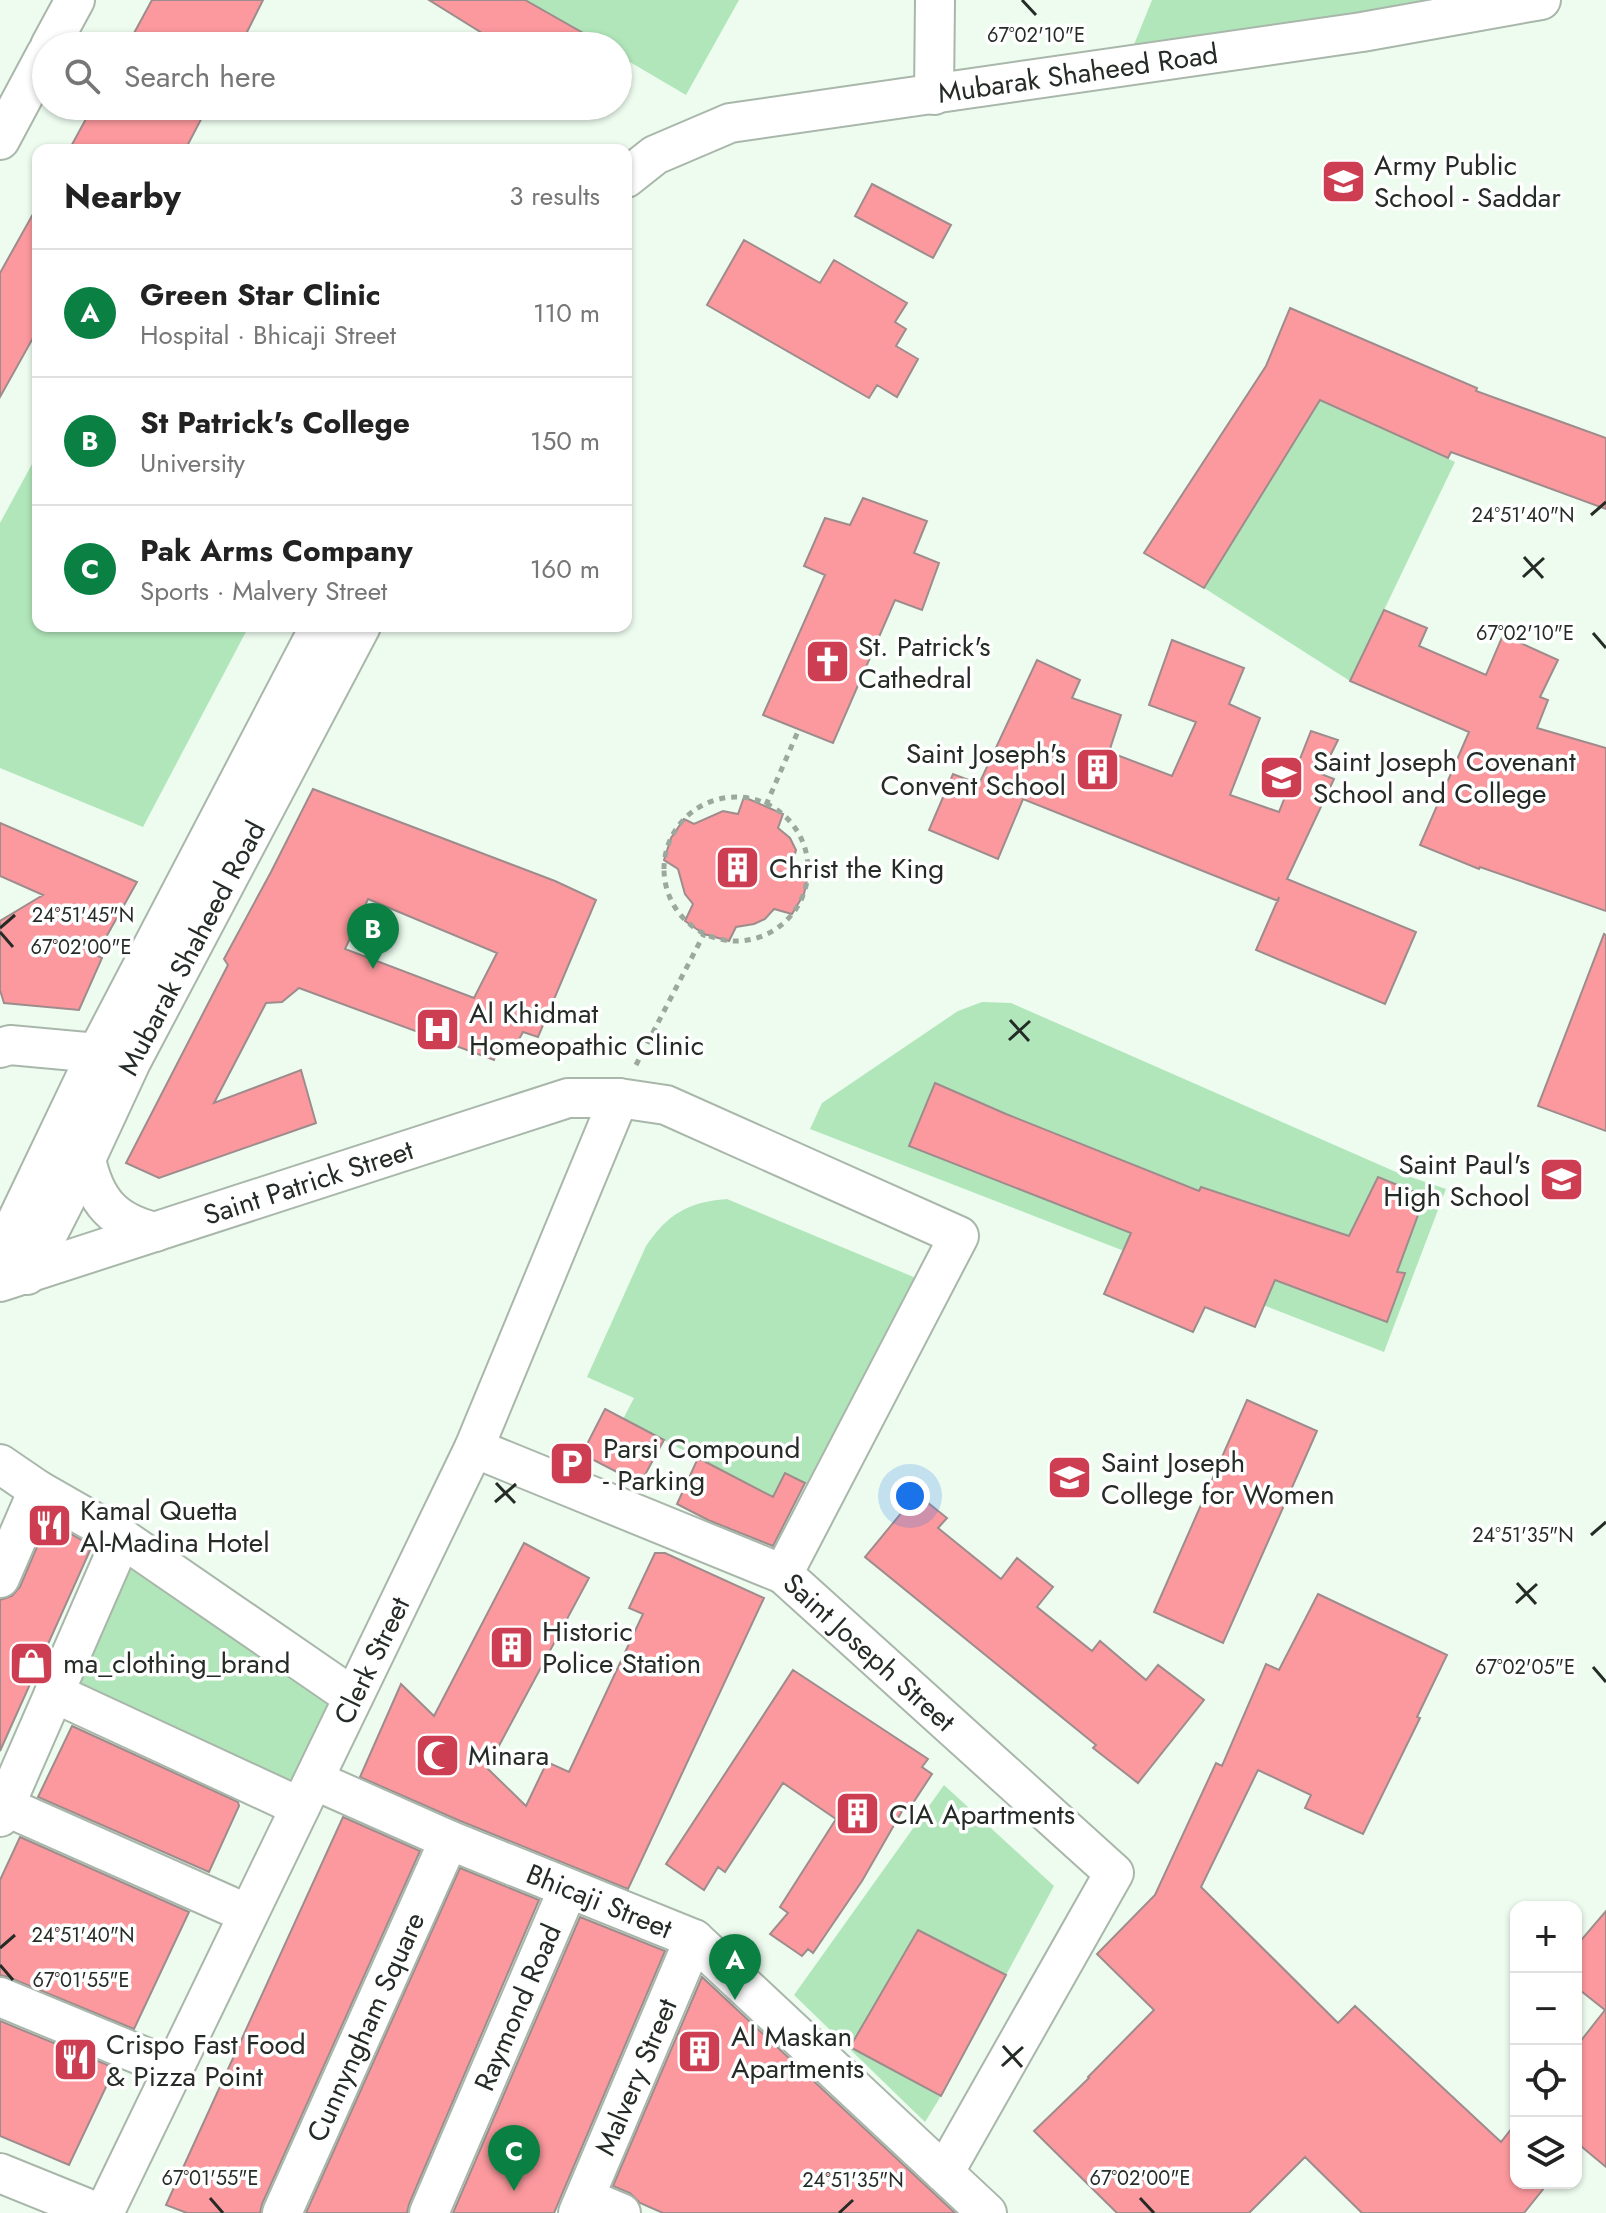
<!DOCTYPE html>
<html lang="en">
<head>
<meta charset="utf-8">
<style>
	:root { --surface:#fff; --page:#f2f2f2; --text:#222; --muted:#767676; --line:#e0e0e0; --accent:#0b8043 }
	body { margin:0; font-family:Jost,sans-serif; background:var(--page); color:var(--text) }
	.controls { position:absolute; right:24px; bottom:24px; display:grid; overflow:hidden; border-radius:16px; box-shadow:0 2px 6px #0004 }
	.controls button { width:72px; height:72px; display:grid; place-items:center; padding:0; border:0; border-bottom:2px solid var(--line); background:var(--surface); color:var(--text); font:40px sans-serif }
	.you { position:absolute; left:910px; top:1496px; width:28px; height:28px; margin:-20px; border:6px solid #fff; border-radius:50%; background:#1a73e8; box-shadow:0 0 0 12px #1a73e833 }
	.badge { display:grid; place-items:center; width:52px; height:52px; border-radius:50%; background:var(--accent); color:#fff; font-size:26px; font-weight:700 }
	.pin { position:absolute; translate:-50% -66px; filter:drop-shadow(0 2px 4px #0008) }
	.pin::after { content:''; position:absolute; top:42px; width:28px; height:24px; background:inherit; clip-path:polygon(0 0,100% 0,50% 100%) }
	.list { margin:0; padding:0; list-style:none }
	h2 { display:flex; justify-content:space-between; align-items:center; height:104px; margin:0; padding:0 32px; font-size:34px }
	h2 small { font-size:26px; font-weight:400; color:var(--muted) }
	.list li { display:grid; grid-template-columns:52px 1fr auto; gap:24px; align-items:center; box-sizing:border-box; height:128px; padding:0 32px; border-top:2px solid var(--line) }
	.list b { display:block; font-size:30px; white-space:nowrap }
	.list p { margin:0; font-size:26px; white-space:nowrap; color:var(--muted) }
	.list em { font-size:26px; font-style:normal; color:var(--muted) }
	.icon { flex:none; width:44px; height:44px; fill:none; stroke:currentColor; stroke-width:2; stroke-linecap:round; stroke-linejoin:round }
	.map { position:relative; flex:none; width:1606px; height:2213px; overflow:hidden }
	.search { position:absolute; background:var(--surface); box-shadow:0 2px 6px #0004; left:32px; top:32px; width:600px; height:88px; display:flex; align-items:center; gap:20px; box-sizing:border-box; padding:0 28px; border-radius:44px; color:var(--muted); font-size:30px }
	.panel { position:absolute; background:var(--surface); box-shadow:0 2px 6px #0004; left:32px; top:144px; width:600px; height:488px; border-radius:16px }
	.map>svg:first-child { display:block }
</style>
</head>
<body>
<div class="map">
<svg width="1606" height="2213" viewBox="0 0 1606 2213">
	<rect width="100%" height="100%" fill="#eefcf0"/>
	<path fill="#b1e6ba" d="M 522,0 L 739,0 L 686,95 L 618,55 L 618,46 L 602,46 Z
		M 1152,0 L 1497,0 L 1131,52 Z
		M 1320,400 L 1455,462 L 1350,681 L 1204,588 Z
		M 38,453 L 38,626 L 249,626 L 143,827 L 0,768 L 0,523 Z
		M 982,1002 L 1011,1003 L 1396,1172 L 1446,1189 L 1384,1352 L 810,1129 L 822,1103 L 958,1011 Z
		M 727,1199 L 916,1278 L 809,1485 L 785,1473 L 773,1497 L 623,1419 L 634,1398 L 587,1377 L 646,1246 C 668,1214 688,1202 727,1199 Z
		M 122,1538 L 353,1697 L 300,1807 L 54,1693 Z
		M 944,1785 L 1054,1886 L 1006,1975 L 918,1930 L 851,2046 L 941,2096 L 925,2122 L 794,1995 Z"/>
	<path fill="#fc999e" stroke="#9e8c8c" stroke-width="2" fill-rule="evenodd" d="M 152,0 L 263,0 L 240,46 L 127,46 Z
		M 429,0 L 525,0 L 606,46 L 503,46 Z
		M 93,106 L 208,106 L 185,150 L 69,150 Z
		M 872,184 L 951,225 L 933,258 L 855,216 Z
		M 38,205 L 38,329 L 0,397 L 0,273 Z
		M 744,240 L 820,283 L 834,260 L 907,303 L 895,322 L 906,329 L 896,346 L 918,359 L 897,397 L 877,385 L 869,398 L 707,305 Z
		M 1290,308 L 1477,388 L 1476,391 L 1606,438 L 1606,509 L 1451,452 L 1448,458 L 1320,400 L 1204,588 L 1144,553 L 1266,366 Z
		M 863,498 L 927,521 L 914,553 L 939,563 L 922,610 L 895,600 L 833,743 L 763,715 L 825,575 L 804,566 L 825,518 L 850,525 Z
		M 1384,610 L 1427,628 L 1419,646 L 1486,675 L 1503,635 L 1558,660 L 1540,697 L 1548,700 L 1537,728 L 1606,748 L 1606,911 L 1480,867 L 1479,869 L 1420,845 L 1469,732 L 1350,681 Z
		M 1172,640 L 1244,668 L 1229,704 L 1260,718 L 1230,795 L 1279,812 L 1311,731 L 1338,740 L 1321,774 L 1334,779 L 1287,879 L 1416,932 L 1385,1004 L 1256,950 L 1279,897 L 1278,901 L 1023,799 L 998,859 L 929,830 L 953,774 L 979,784 L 1037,660 L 1080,680 L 1072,698 L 1121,715 L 1109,752 L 1172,776 L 1196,722 L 1149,705 Z
		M 313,789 L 555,881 L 596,900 L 538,1037 L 523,1032 L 513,1050 L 499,1044 L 494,1060 L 299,988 L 282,1002 L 266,1003 L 214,1103 L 301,1070 L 316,1123 L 159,1178 L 126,1163 L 228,965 L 224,959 L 271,872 ZM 368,899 L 497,953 L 474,998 L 345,949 Z
		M 744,797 L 783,814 L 778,828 L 790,838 L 796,850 L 792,864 L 809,871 L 804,894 L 792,914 L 774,909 L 765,919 L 754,924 L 736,927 L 729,941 L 704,934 L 685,921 L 693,904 L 685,894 L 678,869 L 664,860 L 671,838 L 684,819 L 694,824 L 723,811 L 738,814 Z
		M 0,823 L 137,882 L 96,955 L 102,958 L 79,1010 L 4,1003 L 0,990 L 0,921 L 43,895 L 0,876 Z
		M 1604,934 L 1606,935 L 1606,1131 L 1538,1106 Z
		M 935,1083 L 1006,1114 L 1199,1191 L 1201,1187 L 1349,1236 L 1378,1177 L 1425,1196 L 1397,1272 L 1405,1273 L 1387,1322 L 1275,1280 L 1255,1327 L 1205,1307 L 1193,1332 L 1104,1294 L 1131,1233 L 909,1146 Z
		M 1247,1400 L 1317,1431 L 1223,1643 L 1154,1612 Z
		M 605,1409 L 664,1440 L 640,1484 L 582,1454 Z
		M 698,1458 L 773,1497 L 785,1473 L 805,1483 L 773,1546 L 708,1520 L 677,1504 Z
		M 917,1494 L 947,1518 L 938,1528 L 1001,1579 L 1017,1558 L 1053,1587 L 1037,1607 L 1092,1651 L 1100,1641 L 1146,1680 L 1158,1665 L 1204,1700 L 1138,1783 L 1093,1748 L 1096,1745 L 865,1557 Z
		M 48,1521 L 92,1546 L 0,1751 L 0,1600 L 12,1596 L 20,1587 Z
		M 524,1543 L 589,1578 L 487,1768 L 526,1806 L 547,1762 L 569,1772 L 643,1614 L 629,1608 L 655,1553 L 665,1553 L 764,1598 L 628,1889 L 458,1820 L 360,1777 L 401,1684 L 434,1716 Z
		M 1318,1594 L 1447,1655 L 1417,1717 L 1420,1718 L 1363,1834 L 1305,1808 L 1311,1795 L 1258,1770 L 1201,1887 L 1338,2023 L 1355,2006 L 1501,2142 L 1516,2123 L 1516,2183 L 1548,2183 L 1524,2213 L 1362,2213 L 1305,2157 L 1249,2213 L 1117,2213 L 1034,2131 L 1089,2078 L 1088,2077 L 1154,2010 L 1097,1954 L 1155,1895 L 1216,1763 L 1222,1766 L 1266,1664 L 1279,1670 Z
		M 793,1670 L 928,1759 L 922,1767 L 932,1774 L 909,1809 L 905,1806 L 862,1881 L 813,1953 L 808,1949 L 802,1956 L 770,1934 L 788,1913 L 780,1907 L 836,1819 L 783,1783 L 725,1872 L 718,1867 L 704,1890 L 666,1864 Z
		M 72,1726 L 238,1802 L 239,1806 L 209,1872 L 38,1797 Z
		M 343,1817 L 420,1851 L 262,2204 L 260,2213 L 187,2213 L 166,2205 Z
		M 20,1837 L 189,1912 L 134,2029 L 8,1977 L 0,1975 L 0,1880 Z
		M 460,1868 L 539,1900 L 409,2204 L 407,2213 L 306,2213 Z
		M 1606,1911 L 1606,2167 L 1576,2142 L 1576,2047 L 1605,2010 L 1576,1987 L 1576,1946 Z
		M 580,1917 L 665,1951 L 554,2213 L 453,2213 Z
		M 918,1930 L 1006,1975 L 941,2096 L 850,2047 Z
		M 702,1977 L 955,2213 L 663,2213 L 640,2203 L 630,2193 L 613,2186 Z
		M 0,2021 L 115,2068 L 69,2165 L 0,2136 Z"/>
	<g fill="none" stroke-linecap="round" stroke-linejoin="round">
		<defs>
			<g id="minor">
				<path d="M 50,46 L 75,0"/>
				<path d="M 934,95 L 935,0"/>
				<path d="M 0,140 L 46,54"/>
				<path id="s1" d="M 626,178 L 655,155 L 730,123 L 1362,32 L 1541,0"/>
				<path d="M 0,1048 L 10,1045 L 97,1053 L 120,1059"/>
				<path d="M 86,1159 C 95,1201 113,1222 155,1232"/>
				<path d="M 0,1256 L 97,1053 L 320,626"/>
				<path id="s2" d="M 27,1275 L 86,1159 L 131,1062 L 361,626"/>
				<path id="s3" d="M 0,1282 L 568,1098 L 619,1098 L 666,1105 L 959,1236 L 783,1574 L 1114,1873 L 944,2173"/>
				<path d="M 474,1448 L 783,1574"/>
				<path d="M 0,1464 L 38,1490 L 122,1538 L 353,1697"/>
				<path d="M 0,1578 L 38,1490"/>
				<path d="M 54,1693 L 300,1807"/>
				<path id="s4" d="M 314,1780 L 449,1840 L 694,1939 L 987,2213"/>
				<path d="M 0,1804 L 248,1914"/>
				<path d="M 0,1817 L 122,1538"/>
				<path d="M 0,1997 L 174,2069"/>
				<path d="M 0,2173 L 99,2213"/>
				<path d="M 585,2198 L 621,2213"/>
				<path id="s5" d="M 104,2213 L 474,1448 L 619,1098"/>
				<path id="s6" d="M 282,2213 L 449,1840"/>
				<path id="s7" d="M 429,2213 L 568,1889"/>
				<path id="s8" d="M 578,2213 L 694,1939"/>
			</g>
		</defs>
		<use href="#minor" stroke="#a9b7ab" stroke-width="42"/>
		<path stroke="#9ca79d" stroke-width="5" stroke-dasharray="6 6" stroke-linecap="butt" d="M664 869a72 72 0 1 1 144 0a72 72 0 1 1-144 0Z
			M 766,805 L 799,729
			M 636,1065 L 704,934"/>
		<use href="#minor" stroke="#fff" stroke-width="38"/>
	</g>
	<path fill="none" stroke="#252b26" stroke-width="3" d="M 1022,0 L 1036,15M 1591,515 L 1606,502M 1524,557 L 1543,578M 1523,577 L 1544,558M 1593,633 L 1606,648M 0,928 L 15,915M 0,932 L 13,947M 1010,1020 L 1029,1041M 1009,1040 L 1030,1021M 496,1483 L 515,1503M 495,1502 L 516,1484M 1591,1535 L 1606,1522M 1517,1583 L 1536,1604M 1516,1603 L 1537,1584M 1593,1667 L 1606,1682M 0,1948 L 15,1935M 0,1965 L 13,1980M 1003,2046 L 1022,2067M 1002,2066 L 1023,2047M 210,2198 L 223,2213M 1140,2198 L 1154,2213M 839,2213 L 853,2200"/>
	<defs>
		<symbol id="school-square" viewBox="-11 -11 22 22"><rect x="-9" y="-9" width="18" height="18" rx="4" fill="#ce3e52" stroke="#fff"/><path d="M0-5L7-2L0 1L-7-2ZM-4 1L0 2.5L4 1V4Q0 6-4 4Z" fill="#fff"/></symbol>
		<symbol id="church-square" viewBox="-11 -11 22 22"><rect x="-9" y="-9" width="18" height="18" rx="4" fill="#ce3e52" stroke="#fff"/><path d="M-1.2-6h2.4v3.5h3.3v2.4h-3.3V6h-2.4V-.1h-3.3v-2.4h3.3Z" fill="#fff"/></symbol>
		<symbol id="building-square" viewBox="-11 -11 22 22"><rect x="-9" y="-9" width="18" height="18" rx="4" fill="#ce3e52" stroke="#fff"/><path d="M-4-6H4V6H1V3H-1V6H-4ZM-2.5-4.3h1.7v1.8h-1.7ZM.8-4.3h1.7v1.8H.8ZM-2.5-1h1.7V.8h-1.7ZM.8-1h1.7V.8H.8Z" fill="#fff"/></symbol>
		<symbol id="university-square" viewBox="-11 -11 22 22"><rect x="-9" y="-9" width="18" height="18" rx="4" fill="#ce3e52" stroke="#fff"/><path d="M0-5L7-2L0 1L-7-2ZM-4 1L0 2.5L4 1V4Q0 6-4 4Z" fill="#fff"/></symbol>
		<symbol id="hospital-square" viewBox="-11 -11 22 22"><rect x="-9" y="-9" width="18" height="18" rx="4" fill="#ce3e52" stroke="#fff"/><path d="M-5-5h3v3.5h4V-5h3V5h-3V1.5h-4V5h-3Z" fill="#fff"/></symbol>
		<symbol id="parking-square" viewBox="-11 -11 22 22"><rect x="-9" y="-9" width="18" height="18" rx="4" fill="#ce3e52" stroke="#fff"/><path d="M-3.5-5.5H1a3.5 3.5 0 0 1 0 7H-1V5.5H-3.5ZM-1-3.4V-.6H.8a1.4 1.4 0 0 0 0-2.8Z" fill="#fff"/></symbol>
		<symbol id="restaurant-square" viewBox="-11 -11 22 22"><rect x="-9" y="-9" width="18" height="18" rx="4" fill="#ce3e52" stroke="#fff"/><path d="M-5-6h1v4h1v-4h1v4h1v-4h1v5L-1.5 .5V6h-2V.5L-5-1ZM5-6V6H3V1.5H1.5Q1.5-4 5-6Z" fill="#fff"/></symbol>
		<symbol id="shop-square" viewBox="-11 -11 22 22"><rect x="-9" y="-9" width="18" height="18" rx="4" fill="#ce3e52" stroke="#fff"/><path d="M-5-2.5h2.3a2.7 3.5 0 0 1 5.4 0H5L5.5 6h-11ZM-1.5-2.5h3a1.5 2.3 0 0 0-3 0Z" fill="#fff"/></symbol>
		<symbol id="mosque-square" viewBox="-11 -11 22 22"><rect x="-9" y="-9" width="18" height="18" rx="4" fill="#ce3e52" stroke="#fff"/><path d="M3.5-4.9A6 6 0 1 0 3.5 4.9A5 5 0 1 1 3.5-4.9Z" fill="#fff"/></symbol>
	</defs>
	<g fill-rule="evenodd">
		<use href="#school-square" x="1318" y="156" width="51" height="51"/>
		<use href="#church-square" x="802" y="636" width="51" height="51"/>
		<use href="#building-square" x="1072" y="744" width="51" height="51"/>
		<use href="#university-square" x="1256" y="752" width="51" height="51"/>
		<use href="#building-square" x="712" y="842" width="51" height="51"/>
		<use href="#hospital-square" x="412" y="1004" width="51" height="51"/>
		<use href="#school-square" x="1536" y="1154" width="51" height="51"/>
		<use href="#parking-square" x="546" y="1438" width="51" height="51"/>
		<use href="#school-square" x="1044" y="1452" width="51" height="51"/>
		<use href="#restaurant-square" x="24" y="1500" width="51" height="51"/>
		<use href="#building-square" x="486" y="1622" width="51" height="51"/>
		<use href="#shop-square" x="6" y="1638" width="51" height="51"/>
		<use href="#mosque-square" x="412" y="1730" width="51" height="51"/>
		<use href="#building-square" x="832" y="1788" width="51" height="51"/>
		<use href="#building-square" x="674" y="2026" width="51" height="51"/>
		<use href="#restaurant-square" x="50" y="2034" width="51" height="51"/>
	</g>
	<g text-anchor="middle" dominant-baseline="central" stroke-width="7" stroke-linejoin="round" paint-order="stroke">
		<g font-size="28" fill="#252b26" stroke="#fff">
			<text stroke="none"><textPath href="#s1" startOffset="470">Mubarak Shaheed Road</textPath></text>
			<text stroke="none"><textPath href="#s2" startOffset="366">Mubarak Shaheed Road</textPath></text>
			<text stroke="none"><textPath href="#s3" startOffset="324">Saint Patrick Street</textPath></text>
			<text stroke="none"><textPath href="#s3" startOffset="1514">Saint Joseph Street</textPath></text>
			<text stroke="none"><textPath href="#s5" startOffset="614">Clerk Street</textPath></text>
			<text stroke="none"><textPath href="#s4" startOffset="310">Bhicaji Street</textPath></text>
			<text stroke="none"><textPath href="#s7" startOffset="224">Raymond Road</textPath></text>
			<text stroke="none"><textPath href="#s6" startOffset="204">Cunnyngham Square</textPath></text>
			<text stroke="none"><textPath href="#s8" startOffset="148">Malvery Street</textPath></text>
		</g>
		<g font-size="28" fill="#252b26" stroke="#fff" text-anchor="start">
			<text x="1374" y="165">Army Public<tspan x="1374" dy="32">School - Saddar</tspan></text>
			<text x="858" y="646">St. Patrick's<tspan x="858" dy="32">Cathedral</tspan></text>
			<text x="1066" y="753" text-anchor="end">Saint Joseph's<tspan x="1066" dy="32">Convent School</tspan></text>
			<text x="1313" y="761">Saint Joseph Covenant<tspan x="1313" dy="32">School and College</tspan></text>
			<text x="769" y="868">Christ the King</text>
			<text x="469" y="1013">Al Khidmat<tspan x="469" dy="32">Homeopathic Clinic</tspan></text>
			<text x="1530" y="1164" text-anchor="end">Saint Paul's<tspan x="1530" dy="32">High School</tspan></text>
			<text x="603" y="1448">Parsi Compound<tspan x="603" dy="32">- Parking</tspan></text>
			<text x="1101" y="1462">Saint Joseph<tspan x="1101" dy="32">College for Women</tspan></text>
			<text x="80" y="1510">Kamal Quetta<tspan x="80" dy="32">Al-Madina Hotel</tspan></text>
			<text x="542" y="1631">Historic<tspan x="542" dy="32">Police Station</tspan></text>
			<text x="63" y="1663">ma_clothing_brand</text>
			<text x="468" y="1755">Minara</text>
			<text x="889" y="1814">CIA Apartments</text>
			<text x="731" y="2036">Al Maskan<tspan x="731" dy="32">Apartments</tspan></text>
			<text x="106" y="2044">Crispo Fast Food<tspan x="106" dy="32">&amp; Pizza Point</tspan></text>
		</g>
	</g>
	<g font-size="20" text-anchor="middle" fill="#252b26" stroke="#fff" stroke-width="7" stroke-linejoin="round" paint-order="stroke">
		<text x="1036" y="42">67°02'10"E</text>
		<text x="1523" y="522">24°51'40"N</text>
		<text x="1525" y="640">67°02'10"E</text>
		<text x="83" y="922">24°51'45"N</text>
		<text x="81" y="954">67°02'00"E</text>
		<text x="1523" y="1542">24°51'35"N</text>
		<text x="1525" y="1674">67°02'05"E</text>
		<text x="83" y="1942">24°51'40"N</text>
		<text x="81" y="1987">67°01'55"E</text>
		<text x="210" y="2185">67°01'55"E</text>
		<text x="1140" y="2185">67°02'00"E</text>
		<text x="853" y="2187">24°51'35"N</text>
	</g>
</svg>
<div class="controls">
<button>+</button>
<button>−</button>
<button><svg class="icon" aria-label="locate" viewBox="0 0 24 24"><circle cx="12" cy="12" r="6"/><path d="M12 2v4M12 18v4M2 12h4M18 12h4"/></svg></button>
<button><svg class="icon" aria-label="layers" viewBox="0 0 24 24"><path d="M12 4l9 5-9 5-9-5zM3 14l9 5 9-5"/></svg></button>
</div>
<div class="you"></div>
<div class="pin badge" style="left:735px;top:2000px">A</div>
<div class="pin badge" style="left:373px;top:969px">B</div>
<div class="pin badge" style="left:514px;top:2191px">C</div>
<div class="search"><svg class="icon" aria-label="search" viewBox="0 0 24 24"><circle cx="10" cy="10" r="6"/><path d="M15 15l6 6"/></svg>Search here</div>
<section class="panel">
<h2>Nearby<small>3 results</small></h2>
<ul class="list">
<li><span class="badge">A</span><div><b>Green Star Clinic</b><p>Hospital · Bhicaji Street</p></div><em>110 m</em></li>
<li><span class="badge">B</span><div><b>St Patrick's College</b><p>University</p></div><em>150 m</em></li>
<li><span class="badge">C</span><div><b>Pak Arms Company</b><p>Sports · Malvery Street</p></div><em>160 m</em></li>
</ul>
</section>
</div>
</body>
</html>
